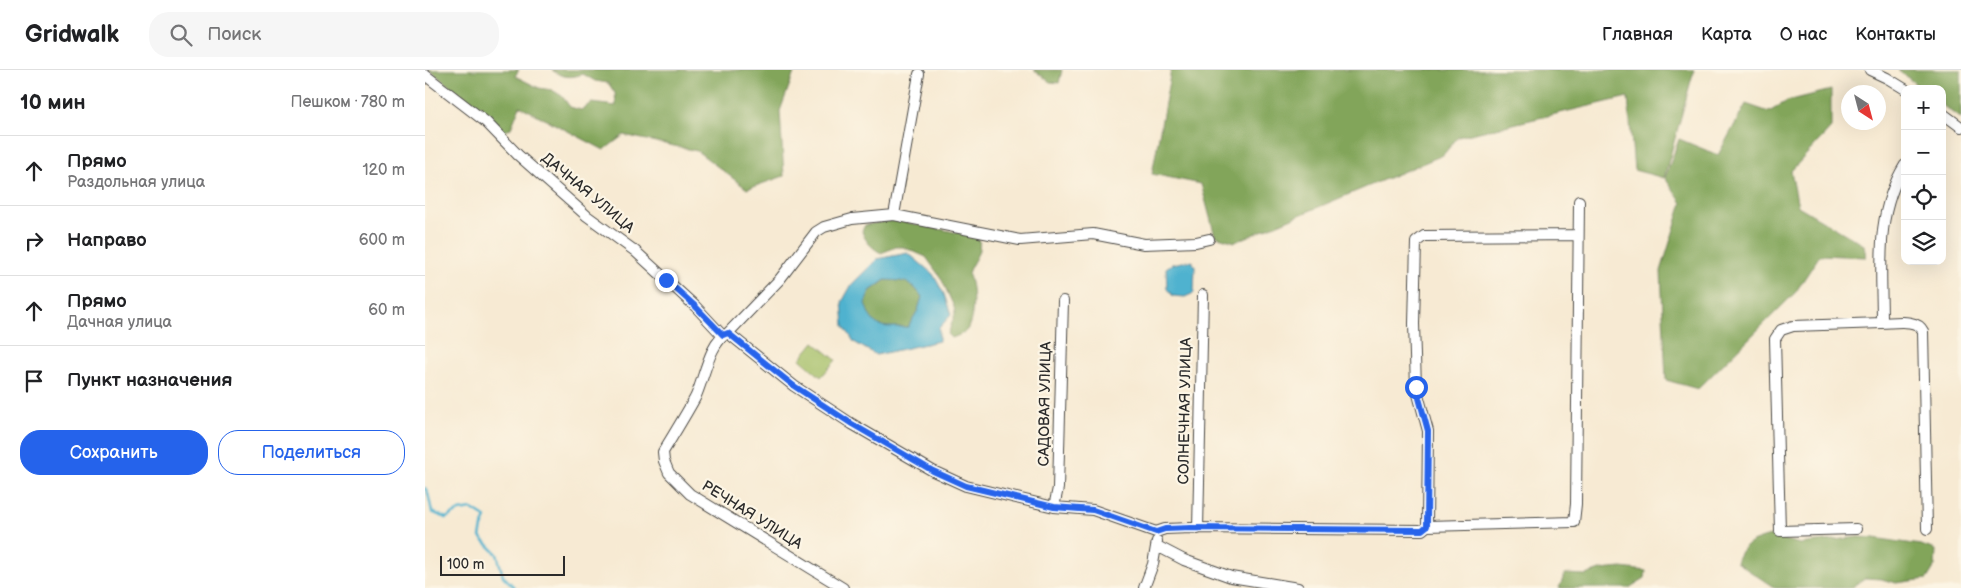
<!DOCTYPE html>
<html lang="ru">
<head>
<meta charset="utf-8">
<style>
	:root { --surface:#fff; --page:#f6f6f6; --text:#202124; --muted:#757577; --line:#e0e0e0; --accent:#2563eb }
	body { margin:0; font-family:"Balsamiq Sans",sans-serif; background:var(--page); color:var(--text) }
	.controls { position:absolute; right:15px; top:15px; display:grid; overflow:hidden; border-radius:10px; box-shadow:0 5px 20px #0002 }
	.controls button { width:45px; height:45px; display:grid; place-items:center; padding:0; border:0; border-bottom:1px solid var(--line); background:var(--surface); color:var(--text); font:25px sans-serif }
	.compass { position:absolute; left:1416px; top:15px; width:45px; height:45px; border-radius:50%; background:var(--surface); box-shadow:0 5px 20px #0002; rotate:144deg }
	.scale { position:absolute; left:15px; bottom:12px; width:125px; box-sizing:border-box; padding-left:5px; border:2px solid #2b2b2b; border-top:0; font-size:14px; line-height:18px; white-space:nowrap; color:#2b2b2b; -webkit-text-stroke:4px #fcf5e5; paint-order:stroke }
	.stop { position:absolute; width:15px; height:15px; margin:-11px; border:4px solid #2563eb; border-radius:50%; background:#fff }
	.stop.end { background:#2563eb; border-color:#fff; box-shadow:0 1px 5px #0008 }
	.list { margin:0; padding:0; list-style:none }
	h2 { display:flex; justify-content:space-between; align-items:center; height:65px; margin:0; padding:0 20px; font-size:21px }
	h2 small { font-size:16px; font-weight:400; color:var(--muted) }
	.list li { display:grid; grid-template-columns:32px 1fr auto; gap:15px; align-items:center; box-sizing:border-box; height:70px; padding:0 20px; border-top:1px solid var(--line) }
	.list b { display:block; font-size:19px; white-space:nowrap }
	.list p { margin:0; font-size:16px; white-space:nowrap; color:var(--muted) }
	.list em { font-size:16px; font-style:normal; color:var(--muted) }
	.actions { display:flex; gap:10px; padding:15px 20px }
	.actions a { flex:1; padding:11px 0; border:1px solid var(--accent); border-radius:20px; text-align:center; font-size:18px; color:var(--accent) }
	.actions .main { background:var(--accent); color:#fff }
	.icon { flex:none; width:28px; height:28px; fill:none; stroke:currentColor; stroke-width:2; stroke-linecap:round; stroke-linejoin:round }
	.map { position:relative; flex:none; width:1536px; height:518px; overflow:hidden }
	header { display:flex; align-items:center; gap:30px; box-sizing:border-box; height:70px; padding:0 25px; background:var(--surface); border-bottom:1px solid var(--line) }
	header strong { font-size:24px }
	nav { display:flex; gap:28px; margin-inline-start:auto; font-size:18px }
	.search { width:350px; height:45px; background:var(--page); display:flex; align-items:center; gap:12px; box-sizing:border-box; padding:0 18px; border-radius:20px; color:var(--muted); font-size:19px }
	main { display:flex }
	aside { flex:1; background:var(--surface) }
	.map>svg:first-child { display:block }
</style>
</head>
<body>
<header>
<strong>Gridwalk</strong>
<div class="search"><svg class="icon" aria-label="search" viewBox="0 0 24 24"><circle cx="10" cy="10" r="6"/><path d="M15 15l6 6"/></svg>Поиск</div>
<nav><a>Главная</a><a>Карта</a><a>О нас</a><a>Контакты</a></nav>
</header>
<main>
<aside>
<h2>10 мин<small>Пешком · 780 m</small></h2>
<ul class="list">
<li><svg class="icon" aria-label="ahead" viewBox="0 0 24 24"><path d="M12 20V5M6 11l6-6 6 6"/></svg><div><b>Прямо</b><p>Раздольная улица</p></div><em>120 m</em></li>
<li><svg class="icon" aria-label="right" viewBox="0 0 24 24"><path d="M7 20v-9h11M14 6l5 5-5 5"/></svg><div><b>Направо</b></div><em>600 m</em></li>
<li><svg class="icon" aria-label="ahead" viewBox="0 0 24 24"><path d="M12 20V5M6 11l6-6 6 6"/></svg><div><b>Прямо</b><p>Дачная улица</p></div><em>60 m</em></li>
<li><svg class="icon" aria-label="arrive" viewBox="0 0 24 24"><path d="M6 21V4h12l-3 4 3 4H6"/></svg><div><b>Пункт назначения</b></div></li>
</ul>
<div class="actions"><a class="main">Сохранить</a><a>Поделиться</a></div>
</aside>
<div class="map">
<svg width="1536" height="518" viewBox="0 0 1536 518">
	<rect width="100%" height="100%" fill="#fcf5e5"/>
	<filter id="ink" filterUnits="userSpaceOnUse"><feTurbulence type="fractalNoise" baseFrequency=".02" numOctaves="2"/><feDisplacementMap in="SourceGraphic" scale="10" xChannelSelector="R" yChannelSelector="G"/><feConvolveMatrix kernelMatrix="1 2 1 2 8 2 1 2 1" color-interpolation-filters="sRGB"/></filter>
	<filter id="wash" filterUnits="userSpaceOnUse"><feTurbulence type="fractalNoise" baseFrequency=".0096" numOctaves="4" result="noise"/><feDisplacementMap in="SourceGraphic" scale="20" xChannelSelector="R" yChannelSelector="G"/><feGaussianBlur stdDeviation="1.12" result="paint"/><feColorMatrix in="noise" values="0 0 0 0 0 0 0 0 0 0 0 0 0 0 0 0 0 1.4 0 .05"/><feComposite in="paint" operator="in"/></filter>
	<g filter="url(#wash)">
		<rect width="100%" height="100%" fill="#f7ead3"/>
		<path fill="#a3be65" stroke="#677448" d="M 389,272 L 411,290 L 396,307 L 375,289 Z"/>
		<path fill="#82a55a" stroke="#566842" d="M 4,0 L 94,0 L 90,6 L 114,18 L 127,20 L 137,26 L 145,37 L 156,40 L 166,33 L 191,36 L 190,23 L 183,13 L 170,11 L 158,4 C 146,8 138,8 127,0 L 370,0 L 355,41 L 359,106 L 322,119 L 272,81 L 199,65 L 179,80 L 95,36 L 86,58 L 77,63 L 62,44 Z
			M 609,0 L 637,0 L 634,13 L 625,12 Z
			M 746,0 L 1269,0 L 1239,108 L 1209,100 L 1203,27 L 1033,67 L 1018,85 L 810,172 L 790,166 L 776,114 L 727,104 Z
			M 1473,0 L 1536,0 L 1536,49 L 1517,35 L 1517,19 L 1497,19 Z
			M 1406,20 L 1406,58 L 1366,101 L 1373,136 L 1439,175 L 1441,187 L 1395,185 L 1370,223 L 1273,319 L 1241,310 L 1236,201 L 1257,133 L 1240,108 L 1254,69 L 1293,85 L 1321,34 L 1344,42 L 1362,31 Z
			M 470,150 L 554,167 C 557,185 548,189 543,203 C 549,216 550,244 543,258 C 541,263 532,266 527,268 L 523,264 L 530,244 L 529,237 L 516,208 L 501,187 L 478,177 L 471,177 L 456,183 C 448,179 439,170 437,161 L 440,155 Z
			M 461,210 C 479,211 486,210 497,227 L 493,240 L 483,257 C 455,257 449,261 439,233 L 445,221 Z
			M 1345,466 L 1375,474 L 1434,467 L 1449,468 L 1496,475 L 1511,480 L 1510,496 L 1502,509 L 1471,513 L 1456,509 L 1441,508 L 1426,518 L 1350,518 L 1311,492 C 1318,473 1326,472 1345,466 Z
			M 1197,498 L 1221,501 L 1220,508 L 1204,518 L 1134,518 L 1140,504 L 1160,505 L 1175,500 Z"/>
		<path fill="#50b2cf" stroke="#3e6e7d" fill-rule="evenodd" d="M 483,183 L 508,204 L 519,224 L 526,245 L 514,258 L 514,271 L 451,285 L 429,272 L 419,256 L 417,232 L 427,214 L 452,189 ZM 460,210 C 479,211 486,210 497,227 L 493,240 L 483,257 C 456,257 448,260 440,233 L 445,221 Z
			M 763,191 L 767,191 L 770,197 L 769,223 L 760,227 L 748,226 L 742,219 L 741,198 L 747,194 Z"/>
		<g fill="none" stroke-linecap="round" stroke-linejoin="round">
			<path stroke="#50b2cf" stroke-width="2.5" d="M 0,418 L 3,423 L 7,442 L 21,448 L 34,441 L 47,439 L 61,448 L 57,457 L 55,467 L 72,484 L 78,506 L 90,518"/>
		</g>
	</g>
	<g filter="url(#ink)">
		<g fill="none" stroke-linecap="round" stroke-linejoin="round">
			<defs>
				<path id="minor" d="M 1445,0 L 1462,8 L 1480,19
					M 0,5 L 61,52 L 93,85 L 162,146 L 210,181 L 270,236 L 297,265
					M 1517,43 L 1536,57
					M 469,145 L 494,4
					M 1457,253 C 1469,253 1492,248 1498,261 L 1502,459
					M 303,263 L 369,316 L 427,354 L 508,401 L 541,416 L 629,437 L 668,440 L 731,462 L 740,459 L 766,458 L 997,460 L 1002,456 L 1149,452 L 1151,434 L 1154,131
					M 629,437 L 633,418 L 638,231
					M 1002,456 L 1003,361 L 991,317 L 989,254 L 991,172 L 999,166 L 1153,165
					M 773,459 L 778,225
					M 1431,459 L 1355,461 L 1350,269 L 1356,260 L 1368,256 L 1457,253 C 1457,197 1449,145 1480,95
					M 732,476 L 759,490 L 806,507 L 873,518
					M 418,518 L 265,424 L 244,403 L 239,391 L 238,382 C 249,364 260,346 270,328 C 279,310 284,272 303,263 L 355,209 L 391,162 L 399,157 L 427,149 L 469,145 L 595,170 L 668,164 L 719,174 L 771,172 L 784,169
					M 719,518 L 728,494 L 732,471"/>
			</defs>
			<use href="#minor" stroke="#4a4844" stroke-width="12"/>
			<use href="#minor" stroke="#fff" stroke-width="10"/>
		</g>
	</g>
	<g fill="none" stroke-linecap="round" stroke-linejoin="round" filter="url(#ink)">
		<path stroke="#2563eb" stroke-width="6" d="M 241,210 L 270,236 L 298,265 L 303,263 L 369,316 L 427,354 L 508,401 L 541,416 L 629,437 L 668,440 L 731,462 L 740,459 L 766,458 L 997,460 L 1002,456 L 1003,361 L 991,317"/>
	</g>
	<g text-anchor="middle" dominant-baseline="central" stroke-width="4.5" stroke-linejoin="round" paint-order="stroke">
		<g font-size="15" fill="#2b2b2b" stroke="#fcf5e5">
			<text transform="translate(163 123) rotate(40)">ДАЧНАЯ УЛИЦА</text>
			<text transform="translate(620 334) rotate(-89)">САДОВАЯ УЛИЦА</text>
			<text transform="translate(760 341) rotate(-89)">СОЛНЕЧНАЯ УЛИЦА</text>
			<text transform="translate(327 445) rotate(32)">РЕЧНАЯ УЛИЦА</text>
		</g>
	</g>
</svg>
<div class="controls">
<button>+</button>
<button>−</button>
<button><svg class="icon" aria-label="locate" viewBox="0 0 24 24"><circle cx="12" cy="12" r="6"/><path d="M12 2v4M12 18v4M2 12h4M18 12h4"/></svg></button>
<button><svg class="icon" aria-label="layers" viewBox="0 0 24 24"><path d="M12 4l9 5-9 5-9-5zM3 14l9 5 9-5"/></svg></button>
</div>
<svg class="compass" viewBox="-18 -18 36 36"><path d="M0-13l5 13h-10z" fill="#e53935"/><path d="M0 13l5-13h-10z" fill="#757577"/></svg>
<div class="scale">100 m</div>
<div class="stop" style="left:991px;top:317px"></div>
<div class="stop end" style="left:241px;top:210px"></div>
</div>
</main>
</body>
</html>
